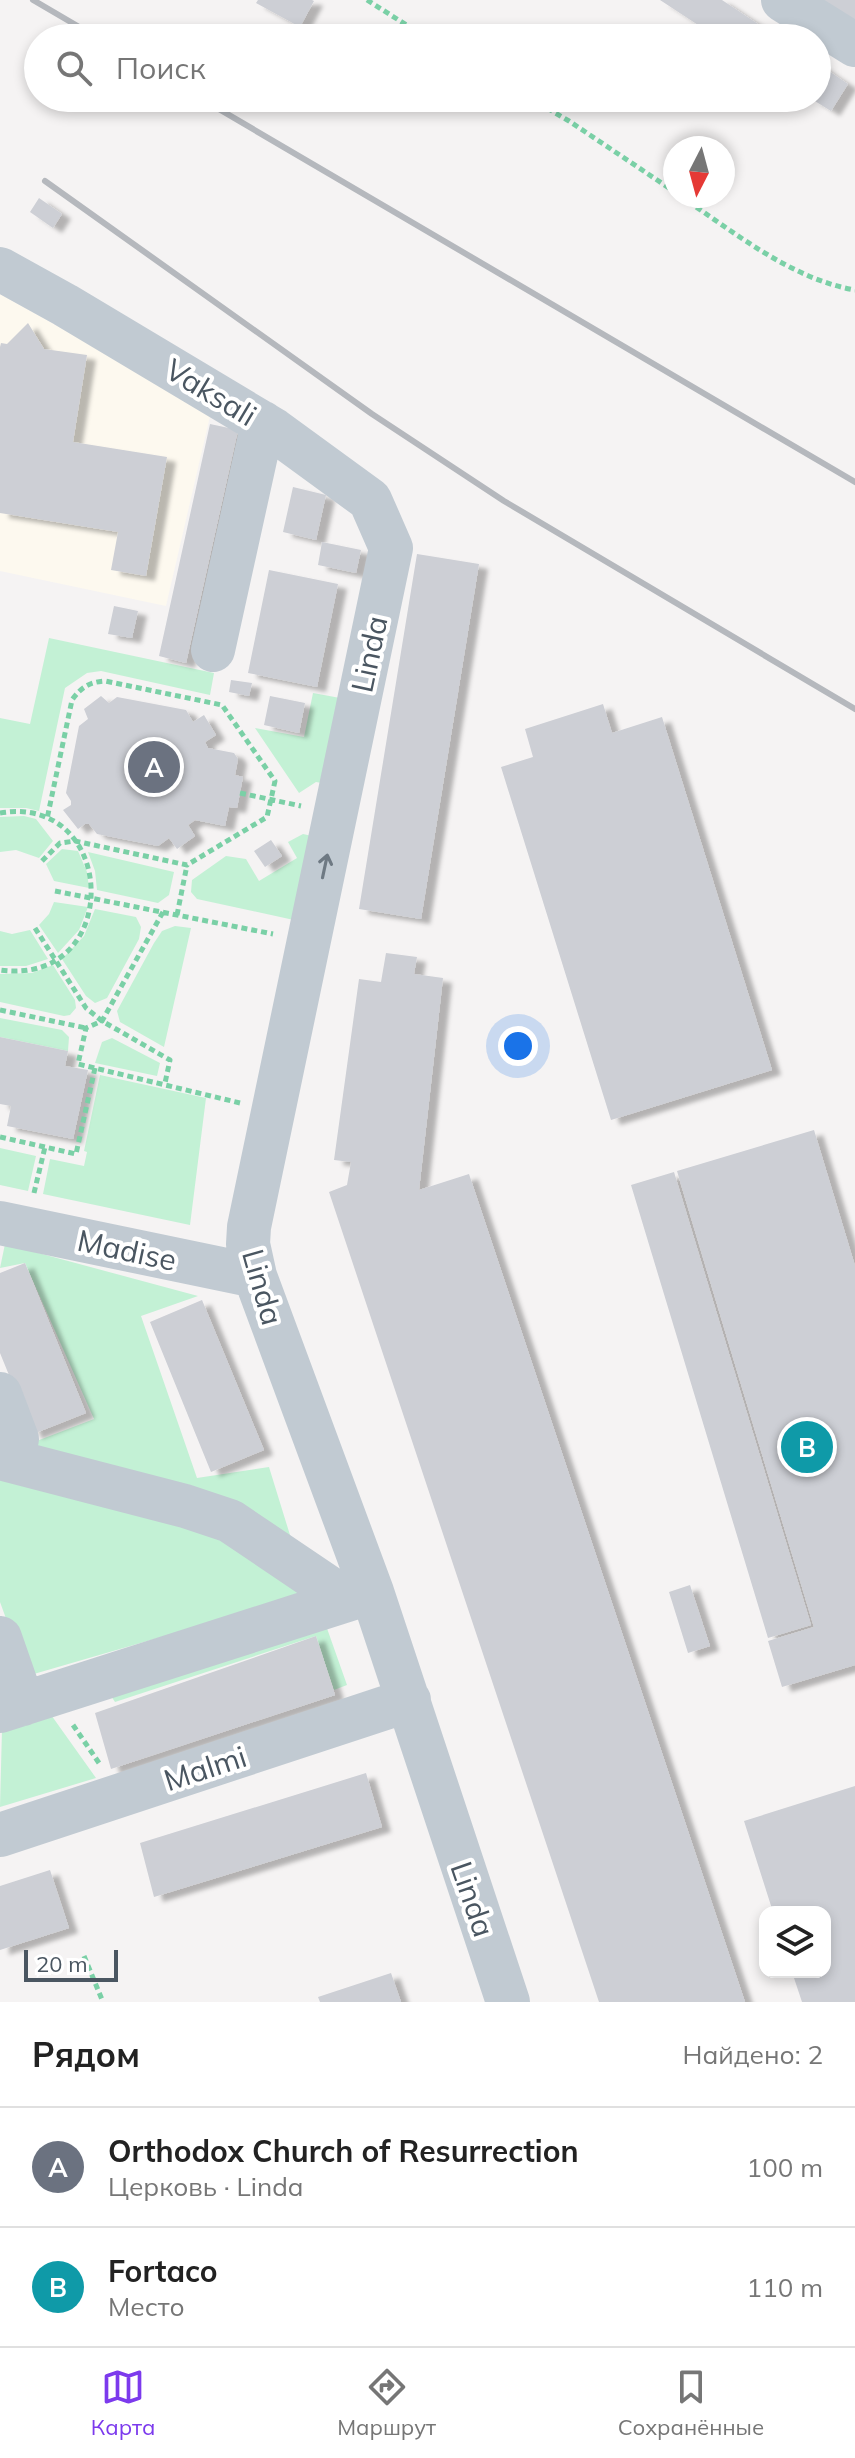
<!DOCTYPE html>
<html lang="ru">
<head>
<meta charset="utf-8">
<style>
	:root { --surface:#fff; --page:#f6f6f6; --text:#222; --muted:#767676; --line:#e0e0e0; --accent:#7c3aed }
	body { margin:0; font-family:Mulish,sans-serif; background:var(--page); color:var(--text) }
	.controls { position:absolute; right:24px; bottom:24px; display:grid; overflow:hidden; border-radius:16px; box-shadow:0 4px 12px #0003 }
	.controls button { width:72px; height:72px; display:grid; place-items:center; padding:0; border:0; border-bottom:2px solid var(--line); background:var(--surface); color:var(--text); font:40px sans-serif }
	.compass { position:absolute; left:663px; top:136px; width:72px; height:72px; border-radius:50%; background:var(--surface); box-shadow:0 4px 12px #0003; rotate:186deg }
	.scale { position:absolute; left:24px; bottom:20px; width:94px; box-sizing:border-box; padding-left:8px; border:4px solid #4a5661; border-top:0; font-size:22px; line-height:28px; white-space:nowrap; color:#4a5661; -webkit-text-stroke:6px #fff; paint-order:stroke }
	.you { position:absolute; left:518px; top:1046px; width:28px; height:28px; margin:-20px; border:6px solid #fff; border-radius:50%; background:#1a73e8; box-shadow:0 0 0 12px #1a73e833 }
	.badge { display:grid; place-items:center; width:52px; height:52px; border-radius:50%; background:var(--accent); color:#fff; font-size:26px; font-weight:700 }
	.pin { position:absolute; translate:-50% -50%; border:4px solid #fff; box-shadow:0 2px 8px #0006 }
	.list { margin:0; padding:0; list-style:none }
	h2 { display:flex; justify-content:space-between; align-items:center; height:104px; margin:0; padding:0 32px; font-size:34px }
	h2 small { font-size:26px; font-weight:400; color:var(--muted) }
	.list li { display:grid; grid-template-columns:52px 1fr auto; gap:24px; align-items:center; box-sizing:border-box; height:120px; padding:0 32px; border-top:2px solid var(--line) }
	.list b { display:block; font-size:30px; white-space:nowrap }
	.list p { margin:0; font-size:26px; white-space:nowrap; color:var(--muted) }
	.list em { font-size:26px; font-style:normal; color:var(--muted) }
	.icon { flex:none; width:44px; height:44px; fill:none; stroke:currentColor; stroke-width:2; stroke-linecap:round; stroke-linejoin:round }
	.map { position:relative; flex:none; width:855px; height:2002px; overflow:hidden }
	.search { position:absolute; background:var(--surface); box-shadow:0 4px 12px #0003; left:24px; right:24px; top:24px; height:88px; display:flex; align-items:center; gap:20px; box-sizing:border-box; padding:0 28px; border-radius:44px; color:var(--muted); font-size:30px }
	.sheet { height:344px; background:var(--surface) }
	nav { display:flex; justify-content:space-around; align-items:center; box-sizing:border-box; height:112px; border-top:2px solid var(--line); background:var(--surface); font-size:22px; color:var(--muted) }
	nav a { display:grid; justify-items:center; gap:4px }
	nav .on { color:var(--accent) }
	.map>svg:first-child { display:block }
</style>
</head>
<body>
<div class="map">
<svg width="855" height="2002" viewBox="0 0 855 2002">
	<defs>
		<filter id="shadow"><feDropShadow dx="9" dy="5" stdDeviation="2" flood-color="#0004"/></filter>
	</defs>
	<rect width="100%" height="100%" fill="#f5f3f3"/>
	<path fill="#fdf9ef" d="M 0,294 L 211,412 L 166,606 L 0,571 Z"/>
	<path fill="#c3f1d5" d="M 49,638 L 214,673 L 210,695 L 101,671 L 87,673 L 65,688 L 39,811 L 26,808 L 0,808 L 0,718 L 30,724 Z
		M 313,693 L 351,700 L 333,785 L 316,782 L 299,793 L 255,728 L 304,737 Z
		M 24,816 L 36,819 L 53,841 L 39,858 L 16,850 L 0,852 L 0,817 Z
		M 303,834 L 321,838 L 303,922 L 197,899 L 191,892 L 192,880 L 226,856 L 246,859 L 259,881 L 297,858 L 288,842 Z
		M 62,849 L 78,851 L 87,872 L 89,888 L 54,881 L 46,864 Z
		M 88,852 L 174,872 L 169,895 L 158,903 L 97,890 L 95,871 Z
		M 54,902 L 88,907 L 79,930 L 58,953 L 39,925 L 49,914 Z
		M 95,909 L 136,917 L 141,927 L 139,939 L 107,998 L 95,1003 L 86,996 L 62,959 L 84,936 Z
		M 175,926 L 191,928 L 164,1047 L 120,1022 L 117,1011 L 154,943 L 162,931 Z
		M 30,930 L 48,959 L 26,966 L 0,966 L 0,931 L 12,934 Z
		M 53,965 L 75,1000 L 76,1008 L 70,1015 L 64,1016 L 0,1002 L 0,974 L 32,973 Z
		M 0,1018 L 62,1030 L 69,1037 L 68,1051 L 0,1037 Z
		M 112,1038 L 160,1063 L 157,1076 L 95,1063 L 102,1042 Z
		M 100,1075 L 206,1098 L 190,1225 L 43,1194 L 50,1159 L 84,1166 L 87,1152 L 84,1151 Z
		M 0,1148 L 36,1156 L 28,1191 L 0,1185 Z
		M 5,1244 L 198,1296 L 141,1316 L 197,1478 L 269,1467 L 298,1561 L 45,1469 L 34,1442 L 94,1419 L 25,1263 L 0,1268 Z
		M 0,1468 L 190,1518 L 309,1594 L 27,1676 L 0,1602 Z
		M 323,1617 L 347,1685 L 334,1690 L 316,1636 L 115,1702 L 106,1688 Z
		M 49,1712 L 96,1778 L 0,1807 L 2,1729 Z"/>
	<path fill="#cdcfd5" filter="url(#shadow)" d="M 258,0 L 312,0 L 314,1 L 300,27 L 256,3 Z
		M 660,0 L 722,0 L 779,38 L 718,38 Z
		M 820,0 L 855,0 L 855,23 Z
		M 817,63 L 848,84 L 831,111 L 810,98 L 817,98 Z
		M 39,198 L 62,214 L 53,228 L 30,212 Z
		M 28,323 L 44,349 L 87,355 L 73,442 L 167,457 L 146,576 L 111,570 L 118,532 L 0,513 L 0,347 L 1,343 L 7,344 Z
		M 210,424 L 238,430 L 186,663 L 159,656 Z
		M 293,487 L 326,495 L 316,540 L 283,532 Z
		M 322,542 L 361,550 L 356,573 L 318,565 Z
		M 417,554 L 479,564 L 421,919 L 359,909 Z
		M 269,570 L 338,584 L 317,687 L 248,673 Z
		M 114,606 L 138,611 L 132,638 L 108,634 Z
		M 231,680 L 252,683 L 249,696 L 229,692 Z
		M 101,696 L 109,703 L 117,697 L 186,710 L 193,722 L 204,715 L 216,735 L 205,742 L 208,748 L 234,753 L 238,759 L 235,775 L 243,777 L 237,808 L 229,807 L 225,826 L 195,820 L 188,825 L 195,836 L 177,849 L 169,838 L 158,846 L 97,834 L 89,824 L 85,824 L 78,829 L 63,810 L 71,805 L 71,801 L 66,793 L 79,726 L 88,719 L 84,709 Z
		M 270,696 L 305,703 L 299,733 L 264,725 Z
		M 603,704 L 612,733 L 662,717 L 772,1070 L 611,1120 L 501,767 L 533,757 L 525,729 Z
		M 271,840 L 282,856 L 265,867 L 254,851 Z
		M 386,953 L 417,957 L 414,974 L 443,978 L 419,1190 L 469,1174 L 745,2002 L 599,2002 L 329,1192 L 347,1185 L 351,1162 L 334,1160 L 359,979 L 381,982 Z
		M 0,1037 L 68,1051 L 65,1066 L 88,1070 L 73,1139 L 7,1126 L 11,1106 L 0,1104 Z
		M 814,1130 L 855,1266 L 855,1665 L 782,1687 L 768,1641 L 814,1627 L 677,1171 Z
		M 674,1172 L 811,1625 L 768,1638 L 631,1185 Z
		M 25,1263 L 86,1413 L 33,1434 L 0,1353 L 0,1273 Z
		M 202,1300 L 264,1450 L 211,1472 L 150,1322 Z
		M 690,1585 L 710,1646 L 688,1653 L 669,1592 Z
		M 316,1636 L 335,1695 L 111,1769 L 95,1713 Z
		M 366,1773 L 382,1827 L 154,1897 L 140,1843 Z
		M 855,1786 L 855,2002 L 802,2002 L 792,1972 L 825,1972 L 825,1912 L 773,1912 L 744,1821 Z
		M 50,1870 L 69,1928 L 0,1950 L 0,1886 Z
		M 391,1973 L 401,2002 L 320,2002 L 318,1997 Z"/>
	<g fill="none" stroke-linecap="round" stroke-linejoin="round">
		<path stroke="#7ad0a6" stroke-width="5" stroke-dasharray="6 4" stroke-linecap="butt" d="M 367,0 L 427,38
			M 530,98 L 569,121 L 675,192
			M 680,196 C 734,232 791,279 855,290
			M 240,793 L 301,806
			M 0,813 C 119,793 124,987 0,970
			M 42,861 L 60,843 L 75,841 L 187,865 L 267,817 L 275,781 L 222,705 L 105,681 C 90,682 81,687 72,700 L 47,819
			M 55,891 L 273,934
			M 163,912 L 102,1021 L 86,1028 L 78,1064 L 240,1103
			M 177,915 L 187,865
			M 35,928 L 86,1008 L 102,1021 L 170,1060 L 165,1083
			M 0,1010 L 86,1028
			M 0,1137 L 76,1154 L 95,1068
			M 34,1193 L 45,1147
			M 73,1725 L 99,1763
			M 84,1956 L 103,2002"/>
		<path stroke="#c1cad2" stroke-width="44" d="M 783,0 L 855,45
			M 0,269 L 65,305 L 274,430 L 370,500 L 391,548 L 249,1227 L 248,1244 L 255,1276 L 372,1592 L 508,2002
			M 213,650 L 263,423
			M 0,1223 L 255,1276
			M 0,1394 L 17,1439
			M 0,1458 L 185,1506 L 230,1521 L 347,1600
			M 0,1638 L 23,1704
			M 0,1711 L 372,1592
			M 0,1835 L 409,1700"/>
		<path stroke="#b5b8bd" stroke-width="6" d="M 33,0 L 98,38
			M 200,98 L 855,482
			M 45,181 L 372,414 L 504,501 L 855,709"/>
	</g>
	<defs><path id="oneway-shaft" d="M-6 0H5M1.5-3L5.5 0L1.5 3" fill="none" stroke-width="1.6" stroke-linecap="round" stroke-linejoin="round" transform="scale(2)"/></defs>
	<use stroke="#6e7983" href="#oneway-shaft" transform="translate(325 866) rotate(-78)"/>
	<g text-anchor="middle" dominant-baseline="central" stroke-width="8" stroke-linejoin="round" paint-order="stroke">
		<g font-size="30" fill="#4a5661" stroke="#fff">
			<text transform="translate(211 392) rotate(31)">Vaksali</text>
			<text transform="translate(369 654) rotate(-78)">Linda</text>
			<text transform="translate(127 1250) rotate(12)">Madise</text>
			<text transform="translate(263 1287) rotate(74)">Linda</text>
			<text transform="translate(205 1768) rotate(-18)">Malmi</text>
			<text transform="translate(473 1899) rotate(71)">Linda</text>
		</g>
	</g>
</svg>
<div class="controls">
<button><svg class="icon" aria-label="layers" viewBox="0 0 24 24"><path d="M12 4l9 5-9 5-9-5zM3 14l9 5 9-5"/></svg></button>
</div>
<svg class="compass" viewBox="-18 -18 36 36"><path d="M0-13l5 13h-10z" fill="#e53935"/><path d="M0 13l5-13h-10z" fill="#767676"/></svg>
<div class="scale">20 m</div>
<div class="you"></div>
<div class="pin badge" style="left:154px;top:767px;background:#6b7280">A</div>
<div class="pin badge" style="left:807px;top:1447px;background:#0f9aa8">B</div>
<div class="search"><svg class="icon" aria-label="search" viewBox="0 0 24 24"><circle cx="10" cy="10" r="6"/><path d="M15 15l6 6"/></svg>Поиск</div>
</div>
<section class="sheet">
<h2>Рядом<small>Найдено: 2</small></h2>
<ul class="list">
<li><span class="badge" style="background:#6b7280">A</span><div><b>Orthodox Church of Resurrection</b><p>Церковь · Linda</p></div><em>100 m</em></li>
<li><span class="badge" style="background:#0f9aa8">B</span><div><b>Fortaco</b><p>Место</p></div><em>110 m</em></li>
</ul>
</section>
<nav>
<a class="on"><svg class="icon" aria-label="map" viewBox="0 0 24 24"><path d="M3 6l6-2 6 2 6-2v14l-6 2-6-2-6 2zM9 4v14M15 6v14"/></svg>Карта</a>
<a><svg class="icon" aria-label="directions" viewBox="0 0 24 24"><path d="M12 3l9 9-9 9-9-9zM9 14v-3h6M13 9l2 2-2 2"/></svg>Маршрут</a>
<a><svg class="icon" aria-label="saved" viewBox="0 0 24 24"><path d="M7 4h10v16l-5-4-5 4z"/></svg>Сохранённые</a>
</nav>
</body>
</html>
